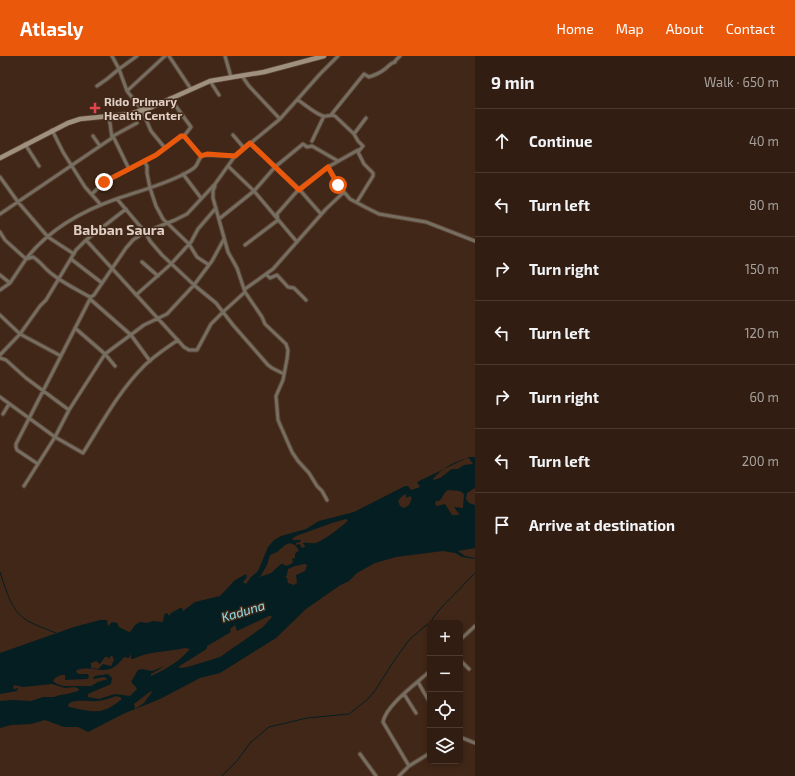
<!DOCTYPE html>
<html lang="en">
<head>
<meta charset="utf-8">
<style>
	:root { --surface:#311d11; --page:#39261a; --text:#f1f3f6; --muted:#a8a29f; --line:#4c3b31; --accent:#ea580c }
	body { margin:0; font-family:"Exo 2",sans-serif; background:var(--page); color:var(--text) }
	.controls { position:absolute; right:12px; bottom:12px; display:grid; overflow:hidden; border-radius:6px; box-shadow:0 2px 6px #0003 }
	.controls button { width:36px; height:36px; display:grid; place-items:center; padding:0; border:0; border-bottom:1px solid var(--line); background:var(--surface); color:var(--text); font:20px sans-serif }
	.stop { position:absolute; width:12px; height:12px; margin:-9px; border:3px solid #ea580c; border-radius:50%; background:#fff }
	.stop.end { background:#ea580c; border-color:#fff; box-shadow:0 1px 4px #0008 }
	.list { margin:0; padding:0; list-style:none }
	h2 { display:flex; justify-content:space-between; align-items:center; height:52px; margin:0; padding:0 16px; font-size:17px }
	h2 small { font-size:13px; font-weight:400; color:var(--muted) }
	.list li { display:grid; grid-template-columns:26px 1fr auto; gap:12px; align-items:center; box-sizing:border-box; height:64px; padding:0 16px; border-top:1px solid var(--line) }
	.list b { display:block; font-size:15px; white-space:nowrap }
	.list em { font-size:13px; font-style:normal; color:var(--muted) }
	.icon { flex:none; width:22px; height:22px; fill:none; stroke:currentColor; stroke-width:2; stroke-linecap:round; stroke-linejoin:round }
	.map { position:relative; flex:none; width:475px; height:720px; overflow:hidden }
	header { display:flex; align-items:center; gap:24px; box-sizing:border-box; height:56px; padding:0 20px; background:var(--accent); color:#fff }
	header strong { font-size:19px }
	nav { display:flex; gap:22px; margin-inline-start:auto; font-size:14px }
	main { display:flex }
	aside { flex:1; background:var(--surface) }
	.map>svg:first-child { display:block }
</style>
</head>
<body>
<header>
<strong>Atlasly</strong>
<nav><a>Home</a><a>Map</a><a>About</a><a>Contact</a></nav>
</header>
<main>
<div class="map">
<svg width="475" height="720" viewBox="0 0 475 720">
	<rect width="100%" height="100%" fill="#412717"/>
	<path fill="#051e22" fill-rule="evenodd" d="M 469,401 L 475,401 L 475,432 L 467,437 L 466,443 L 469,447 L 475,449 L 475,492 L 458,495 L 465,500 L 475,502 L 475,503 L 462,501 L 455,497 L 443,495 L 396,501 L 375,507 L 357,517 L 349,525 L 339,530 L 306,553 L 276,582 L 220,617 L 200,622 L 160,643 L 123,658 L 88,676 L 78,671 L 64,671 L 45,664 L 31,668 L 11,669 L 0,672 L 0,645 L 12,644 L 31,645 L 43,641 L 54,641 L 60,639 L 67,638 L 78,635 L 79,633 L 75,631 L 65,632 L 52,628 L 23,631 L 14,629 L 13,632 L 14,633 L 18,632 L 17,635 L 0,638 L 0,597 L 74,571 L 100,564 L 107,564 L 108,570 L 112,566 L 117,567 L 119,571 L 129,576 L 131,575 L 135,569 L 140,566 L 147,567 L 153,565 L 163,566 L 164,559 L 166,557 L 167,557 L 169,560 L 171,557 L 180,552 L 182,552 L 183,555 L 195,546 L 220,540 L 235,524 L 246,518 L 247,521 L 243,526 L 246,528 L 251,521 L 258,515 L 268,491 L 274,484 L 281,480 L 306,473 L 319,465 L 354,456 L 405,430 L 408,430 L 411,434 L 418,432 L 420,430 L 417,427 L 419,425 ZM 469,402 L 473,408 L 464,409 L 458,413 L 452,413 L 440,422 L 434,424 L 433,423 C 441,413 456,404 469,402 ZM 448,434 L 460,435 L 464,438 L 463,452 L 454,451 L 459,458 L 459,459 L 452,459 L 445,448 L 437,450 L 435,448 L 436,445 L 439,445 C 443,442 443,437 448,434 ZM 406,438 L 406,442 L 410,440 L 412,442 L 409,449 L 404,452 L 400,450 L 398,445 L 402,440 ZM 346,463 L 348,464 C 342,471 324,484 316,487 C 312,488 308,486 303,487 L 305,490 L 304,492 L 301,491 L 300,488 L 296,489 L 296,487 L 300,486 L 301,484 L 292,484 L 293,482 L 296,480 L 332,467 ZM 290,487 L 295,489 L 299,494 L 295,498 L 295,502 L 292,503 L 293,506 L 291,508 L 286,510 L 283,508 L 281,508 L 271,517 L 260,521 L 267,509 L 270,499 L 277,496 L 285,489 ZM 305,508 L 307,509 L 305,515 L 296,519 L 297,527 L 294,529 L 288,527 L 287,522 L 285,521 L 287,519 L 288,513 L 295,510 ZM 269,560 L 271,560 L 272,561 L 263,571 L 220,601 L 191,610 L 182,612 L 178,611 L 205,594 L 207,592 L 207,590 L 231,576 L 230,573 L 235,569 L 237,575 ZM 185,592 L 190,593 C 179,606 166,613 151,620 L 151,618 L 165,610 L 152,615 L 142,613 L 138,614 L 131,626 L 137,632 L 136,634 L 130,640 L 115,638 L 99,643 L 88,641 L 88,638 L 111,628 L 112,622 L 108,618 L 95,620 L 93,622 L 94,623 L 104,621 L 108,623 L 98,626 L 91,630 L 63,630 L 57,628 L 53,625 L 55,622 L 61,619 L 65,619 L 65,624 L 87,623 L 89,621 L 88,618 L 79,618 L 76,616 L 77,614 C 97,608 107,624 124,601 L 129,602 L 131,598 L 131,603 L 133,603 C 148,595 168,596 185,592 ZM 112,599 L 114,604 L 111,610 L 103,608 L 98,613 L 91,612 L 91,607 L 96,605 L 100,608 L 105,601 L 108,601 L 108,603 ZM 151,635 L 152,636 L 144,647 L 135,653 L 134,648 ZM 116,640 L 120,641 L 122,643 C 101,660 94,656 69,651 L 68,649 C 73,642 88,646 96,645 C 103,645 110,642 116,640 Z"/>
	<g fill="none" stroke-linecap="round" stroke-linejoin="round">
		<path stroke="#051e22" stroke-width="1" d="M 0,516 C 5,530 9,548 20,559 C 29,568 45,572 56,577
			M 222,720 L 237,705 L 250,687 L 269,671 L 307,662 L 349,658 L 368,643 L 376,633 L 394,605 L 409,584 L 431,565 L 439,554 L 475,517"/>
		<defs>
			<path id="street" d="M 112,0 L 119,13 L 127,35 L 142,54 L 151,75 L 165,92
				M 169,0 L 191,33
				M 225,0 L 231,21
				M 395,5 L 400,0
				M 242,20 L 249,30 L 280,63
				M 210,25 L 219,39
				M 97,30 L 107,23 L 119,13 L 137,0
				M 127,35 L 165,0
				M 298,44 C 304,48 316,58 323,60 C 327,61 331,58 335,60 L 354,78 L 358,85 L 363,90 L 358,96 L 364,108 L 373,117 L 373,120 L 357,146
				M 331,59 L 364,18 L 369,21 C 375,19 380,17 385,13 C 389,10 390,7 395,6
				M 52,74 L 63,96 L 85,131 L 101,149
				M 354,78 L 366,62
				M 233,79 L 244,92
				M 93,80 L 100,90
				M 184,80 L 201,100
				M 312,85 L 324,60
				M 250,87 L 299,133 L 321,158
				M 25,88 L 39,110
				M 144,105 L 147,110 L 147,117 L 150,132 L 156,150 L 163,163 L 189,188 L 197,201 L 209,209
				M 228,110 L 254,135 L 297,186
				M 328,111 L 344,136 L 350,143 L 365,151 L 379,158 L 426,166 L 475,185
				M 129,113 L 113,80 L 137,67
				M 183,118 L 201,142
				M 0,121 L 18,146 L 48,181 L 74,198
				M 215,130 L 213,135 L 213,142 L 228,196 L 237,212 L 245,236 L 262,261 L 265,268 L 286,288 L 288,294 L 287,303 L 283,324 L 276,340 L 278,364 L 292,396 L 298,405 L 309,417 L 317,430 L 322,435 L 327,444
				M 92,138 L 104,126 L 156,99 L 181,81 L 184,80 L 191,71 L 170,42
				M 117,143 L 145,176 L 150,185 L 162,199 L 194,229 L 216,247 L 233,269 L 268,309 L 272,312 L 284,318
				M 0,158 L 112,82 L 109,60
				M 219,163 L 254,135 L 275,111 L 303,88 L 307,91 L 312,90 L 338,105
				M 278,164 L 277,158 L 299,133 L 328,111 L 358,94
				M 0,176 L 5,184 L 26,203 C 49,173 84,154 119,142 C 140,135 162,129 182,119 C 186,117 192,114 195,111 C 199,107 198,102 203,99 L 235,100
				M 86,184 L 184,291 L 189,294 L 197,294 L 211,268 L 223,256 L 245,236
				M 245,189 L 278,164
				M 71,203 L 102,227
				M 142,206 L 158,220
				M 266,218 L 270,222 L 277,219 L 288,231 L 294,232 L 306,244
				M 0,219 L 10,227
				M 245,233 L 273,213 L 326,153 L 344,136
				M 0,234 L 10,227 L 26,203 L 33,201 C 40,205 45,213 52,218 C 63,227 76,233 88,240 L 91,241 L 94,239 L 126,192 L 133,184 L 145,176 L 175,164 L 187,158 L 215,128 L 235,100 L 280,63 L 320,18 L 338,0
				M 136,239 L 171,208 L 191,186 L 198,173 L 216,152
				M 90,243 L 131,279 L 150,305
				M 0,259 L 20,278 L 61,300
				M 75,272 L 105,298 L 115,310
				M 0,299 L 20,278 L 40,250 L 46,244 L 76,194 L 86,184 L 126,153
				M 0,302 L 6,304 L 26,322 L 69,354
				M 0,341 L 55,381 L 83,397 C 102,367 119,335 144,310 C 154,300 166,292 178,284
				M 3,358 L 9,348
				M 38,408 L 17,394 L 16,391 L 16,388 L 91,241
				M 24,430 L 55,381 L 69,354 L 105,298 L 144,269 L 167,258 L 194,229 L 212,205 L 224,183
				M 460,584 L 475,570
				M 460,604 L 469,613
				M 418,626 L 430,647
				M 404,638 L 416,657
				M 460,681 L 475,687
				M 360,698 L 376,720
				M 409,710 L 383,666 C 386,649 417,627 430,615
				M 399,720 L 409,710 L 430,697"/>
			<path id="secondary" d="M 0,102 L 68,67 L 80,63 L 130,58 L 152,51 L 210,25 L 264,16 L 324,0"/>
		</defs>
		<use href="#street" stroke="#5a4233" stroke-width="5"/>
		<use href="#secondary" stroke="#5a4233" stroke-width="6"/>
		<use href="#street" stroke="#766e61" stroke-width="3"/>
		<use href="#secondary" stroke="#9f917e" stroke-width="4.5"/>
	</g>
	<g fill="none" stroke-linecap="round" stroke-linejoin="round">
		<path stroke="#ea580c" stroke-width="5" d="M 104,126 L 156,99 L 181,80 L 184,80 L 201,100 L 207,98 L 235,100 L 250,87 L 299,134 L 328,111 L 338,129"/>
	</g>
	<path fill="#e0444e" stroke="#412717" stroke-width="1.5" d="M93 46h4v4h4v4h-4v4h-4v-4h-4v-4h4z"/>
	<g text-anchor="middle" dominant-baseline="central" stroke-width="3" stroke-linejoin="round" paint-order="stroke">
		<g font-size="12" font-weight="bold" fill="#dfcec4" stroke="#412717" text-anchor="start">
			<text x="104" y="45">Rido Primary<tspan x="104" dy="14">Health Center</tspan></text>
		</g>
		<g font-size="13" font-style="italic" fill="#8de0ec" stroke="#412717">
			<text transform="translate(243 555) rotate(-17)">Kaduna</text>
		</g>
		<g font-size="14" font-weight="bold" fill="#dfcec4" stroke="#412717">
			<text x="119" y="173">Babban Saura</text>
		</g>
	</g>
</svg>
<div class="controls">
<button>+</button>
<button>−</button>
<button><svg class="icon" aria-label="locate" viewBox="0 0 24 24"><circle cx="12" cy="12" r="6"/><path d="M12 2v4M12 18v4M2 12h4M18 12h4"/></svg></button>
<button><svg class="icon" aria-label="layers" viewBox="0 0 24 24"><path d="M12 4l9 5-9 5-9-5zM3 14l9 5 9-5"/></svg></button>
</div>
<div class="stop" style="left:338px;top:129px"></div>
<div class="stop end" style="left:104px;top:126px"></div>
</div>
<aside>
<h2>9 min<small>Walk · 650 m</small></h2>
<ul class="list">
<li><svg class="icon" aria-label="ahead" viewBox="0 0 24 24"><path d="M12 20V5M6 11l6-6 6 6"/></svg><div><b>Continue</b></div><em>40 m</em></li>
<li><svg class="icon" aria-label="left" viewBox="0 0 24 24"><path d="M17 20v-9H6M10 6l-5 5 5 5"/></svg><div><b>Turn left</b></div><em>80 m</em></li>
<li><svg class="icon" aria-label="right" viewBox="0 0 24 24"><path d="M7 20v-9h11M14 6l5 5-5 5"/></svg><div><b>Turn right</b></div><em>150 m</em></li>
<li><svg class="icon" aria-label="left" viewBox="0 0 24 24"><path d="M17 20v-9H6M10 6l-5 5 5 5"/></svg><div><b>Turn left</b></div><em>120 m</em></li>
<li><svg class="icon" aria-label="right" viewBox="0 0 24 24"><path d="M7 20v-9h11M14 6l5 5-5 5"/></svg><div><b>Turn right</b></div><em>60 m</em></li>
<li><svg class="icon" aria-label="left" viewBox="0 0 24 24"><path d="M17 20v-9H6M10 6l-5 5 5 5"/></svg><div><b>Turn left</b></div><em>200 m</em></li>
<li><svg class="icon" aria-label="arrive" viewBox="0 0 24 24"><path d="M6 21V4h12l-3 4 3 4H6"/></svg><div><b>Arrive at destination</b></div></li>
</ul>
</aside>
</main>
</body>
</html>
